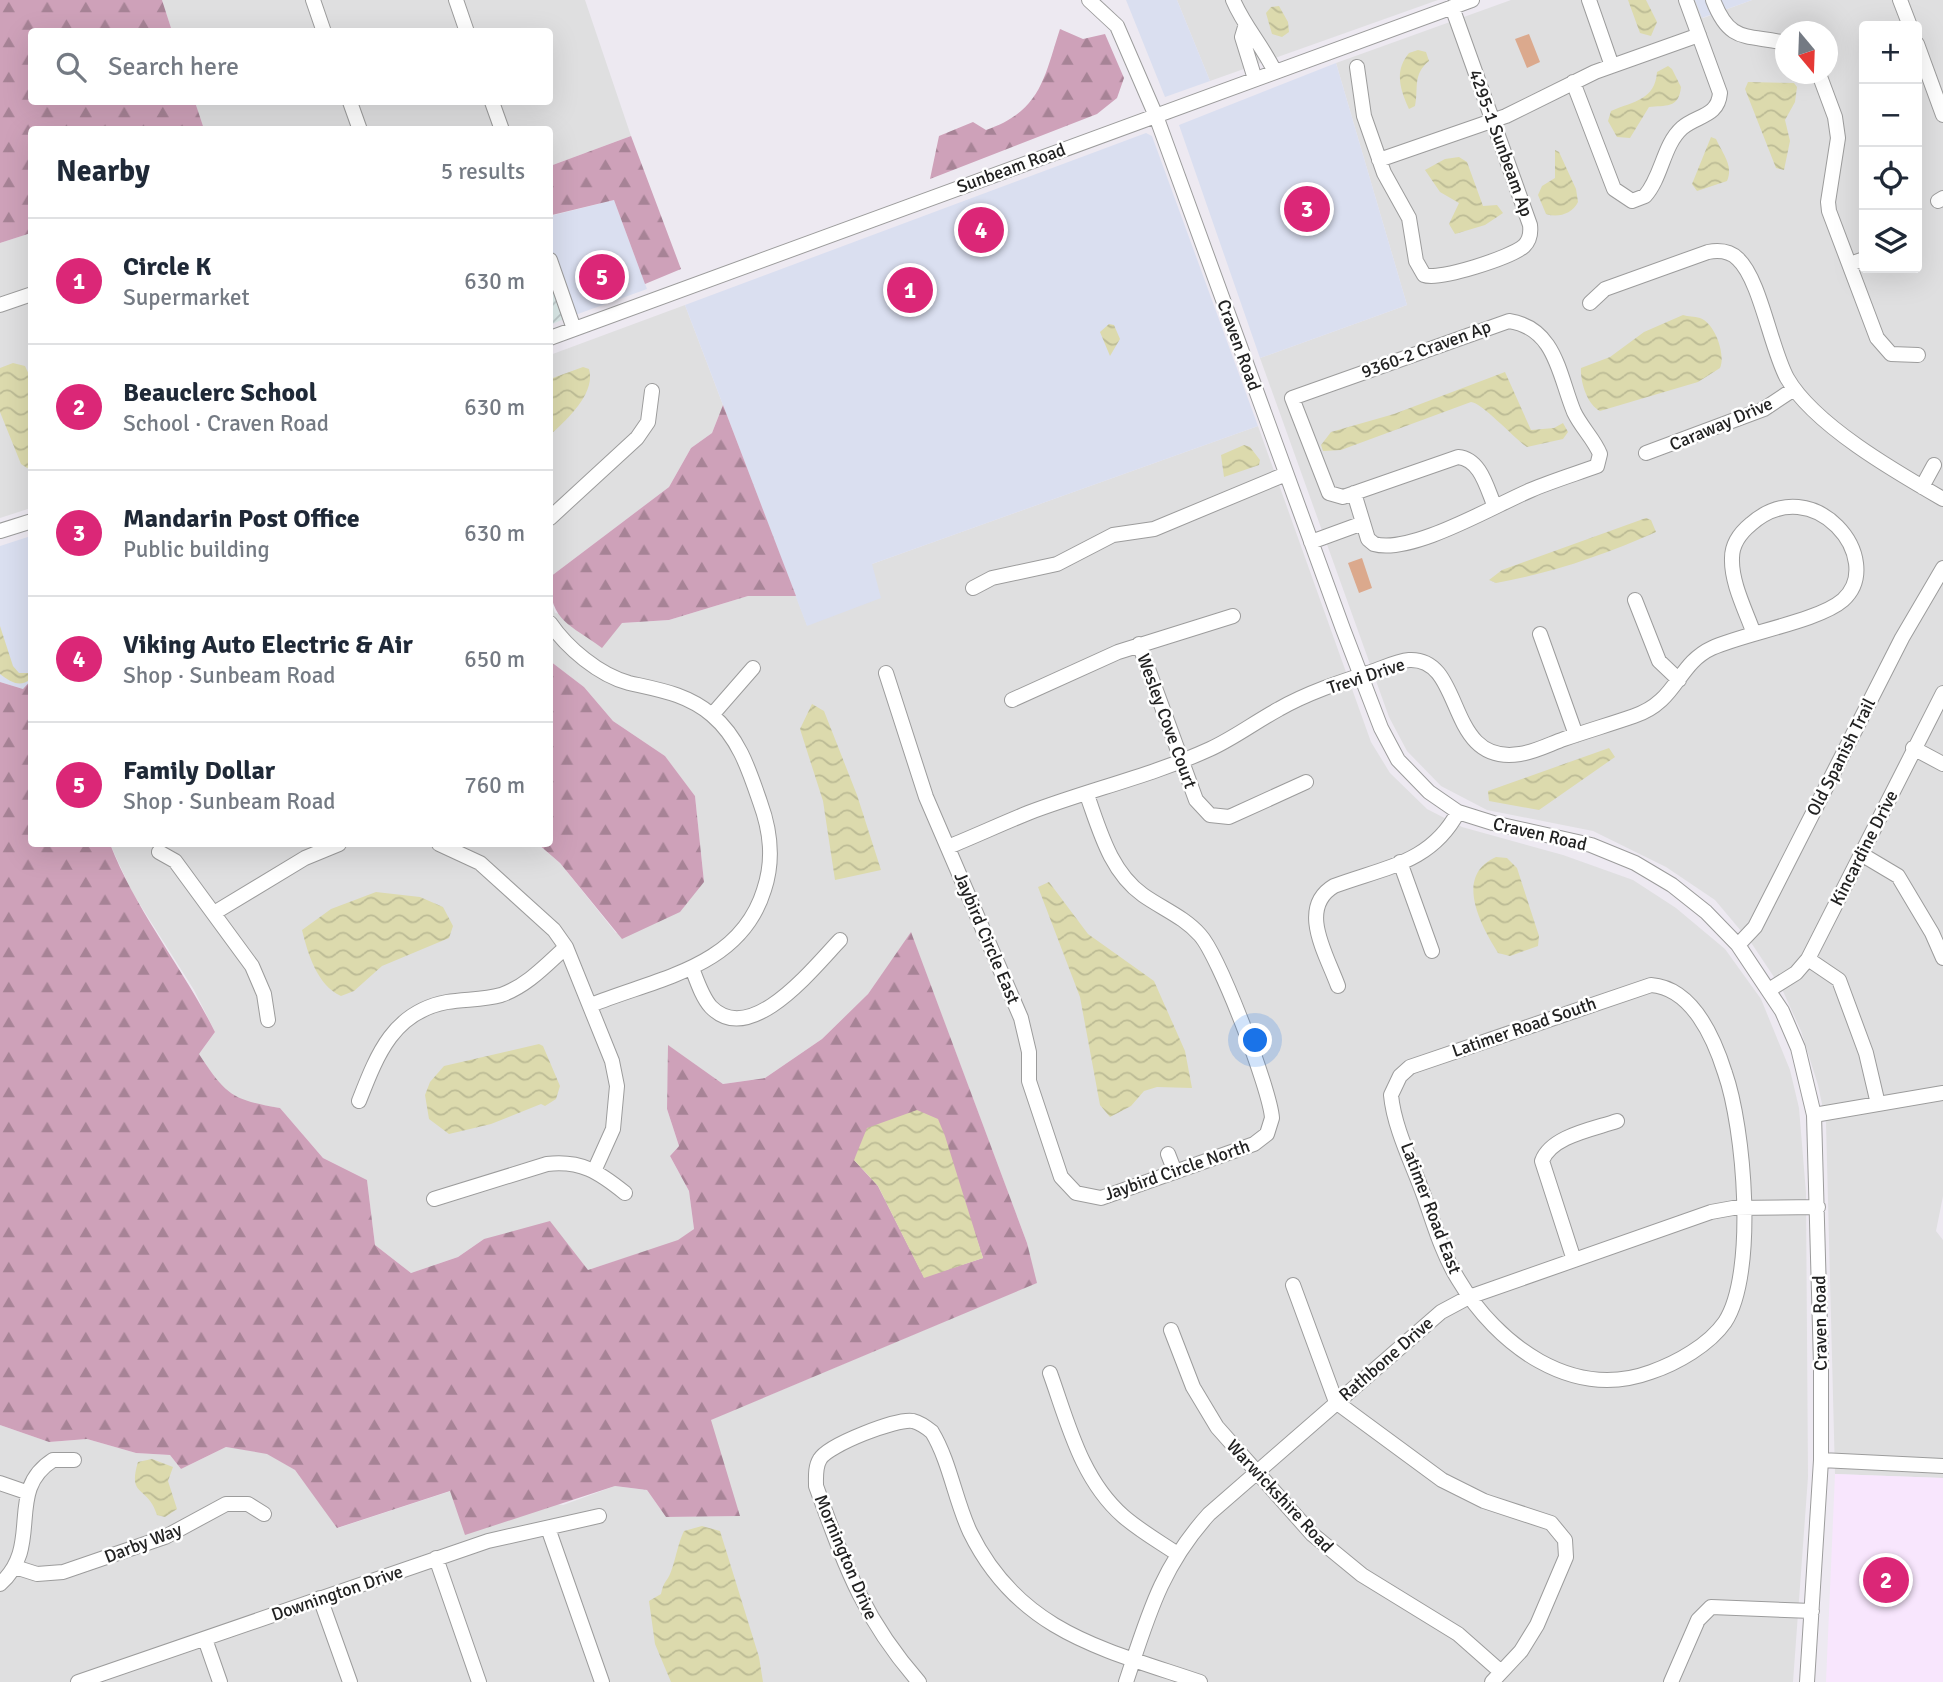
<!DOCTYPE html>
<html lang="en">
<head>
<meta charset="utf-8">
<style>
	:root { --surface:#fff; --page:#f2f2f3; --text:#1f2937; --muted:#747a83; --line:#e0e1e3; --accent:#db2777 }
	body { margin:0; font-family:Signika,sans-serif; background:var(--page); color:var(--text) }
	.controls { position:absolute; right:21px; top:21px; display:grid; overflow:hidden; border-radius:7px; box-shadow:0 7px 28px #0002 }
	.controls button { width:63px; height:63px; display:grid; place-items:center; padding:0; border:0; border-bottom:2px solid var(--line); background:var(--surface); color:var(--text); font:35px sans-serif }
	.compass { position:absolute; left:1775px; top:21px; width:63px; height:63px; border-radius:50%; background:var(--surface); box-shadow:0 7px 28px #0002; rotate:161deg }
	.you { position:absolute; left:1256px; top:1041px; width:24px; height:24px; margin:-18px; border:5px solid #fff; border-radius:50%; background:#1a73e8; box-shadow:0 0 0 10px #1a73e833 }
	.badge { display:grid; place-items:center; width:46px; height:46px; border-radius:50%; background:var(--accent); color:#fff; font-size:23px; font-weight:700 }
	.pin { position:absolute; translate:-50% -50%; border:4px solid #fff; box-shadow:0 2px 7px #0006 }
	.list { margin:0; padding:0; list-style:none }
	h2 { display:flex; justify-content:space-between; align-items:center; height:91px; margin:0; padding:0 28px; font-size:30px }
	h2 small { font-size:23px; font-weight:400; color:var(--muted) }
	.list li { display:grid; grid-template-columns:46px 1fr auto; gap:21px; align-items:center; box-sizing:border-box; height:126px; padding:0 28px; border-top:2px solid var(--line) }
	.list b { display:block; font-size:26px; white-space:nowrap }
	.list p { margin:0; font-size:23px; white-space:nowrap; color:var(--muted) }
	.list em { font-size:23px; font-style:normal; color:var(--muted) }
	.icon { flex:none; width:38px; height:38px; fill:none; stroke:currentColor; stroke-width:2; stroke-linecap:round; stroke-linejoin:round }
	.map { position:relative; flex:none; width:1943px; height:1682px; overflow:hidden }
	.search { position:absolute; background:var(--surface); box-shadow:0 7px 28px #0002; left:28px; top:28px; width:525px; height:77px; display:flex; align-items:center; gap:18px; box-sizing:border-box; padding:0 24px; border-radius:7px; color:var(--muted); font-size:26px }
	.panel { position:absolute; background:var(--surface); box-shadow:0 7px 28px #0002; left:28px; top:126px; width:525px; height:721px; border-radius:7px }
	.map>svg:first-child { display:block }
</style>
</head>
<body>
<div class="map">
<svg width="1943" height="1682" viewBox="0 0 1943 1682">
	<defs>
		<pattern id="industrial-furrows" width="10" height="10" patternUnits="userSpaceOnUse" patternTransform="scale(1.75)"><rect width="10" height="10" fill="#dceae9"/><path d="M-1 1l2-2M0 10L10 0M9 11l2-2" fill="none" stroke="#bcc8c8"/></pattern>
		<pattern id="forest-firs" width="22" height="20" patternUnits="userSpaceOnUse" patternTransform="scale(1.75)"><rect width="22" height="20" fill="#cea1b9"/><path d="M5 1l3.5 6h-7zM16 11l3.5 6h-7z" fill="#a78396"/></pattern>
		<pattern id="water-waves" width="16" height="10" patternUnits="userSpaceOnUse" patternTransform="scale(1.75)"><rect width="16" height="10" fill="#dcdaad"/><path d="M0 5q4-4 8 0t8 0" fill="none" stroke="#bcbb95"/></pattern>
	</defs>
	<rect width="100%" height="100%" fill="#ede9f1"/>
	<path fill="#dfdfe0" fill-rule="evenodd" d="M 162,0 L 585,0 L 631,136 L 550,166 L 550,130 L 204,129 L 195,102 L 550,102 L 550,32 L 172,31 Z
		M 1177,0 L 1438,0 L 1210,81 Z
		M 1511,0 L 1695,0 L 1703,18 L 1752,0 L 1943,0 L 1943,1196 L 1936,1231 L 1943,1240 L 1943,1478 L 1835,1474 L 1826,1123 L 1818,1085 L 1801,1031 L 1782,989 L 1752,944 L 1715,900 L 1666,867 L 1593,831 L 1487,810 L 1441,786 L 1407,751 L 1389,717 L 1260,358 L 1407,305 L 1336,63 ZM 1864,26 L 1917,26 L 1917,268 L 1864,268 ZM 1786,32 L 1828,32 L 1828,74 L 1786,74 Z
		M 31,233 L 31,508 L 0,518 L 0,243 Z
		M 685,305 L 723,405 L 712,433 L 691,448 L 669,487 L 550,577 L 550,355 Z
		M 1258,426 L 1371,742 L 1390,773 L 1427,809 L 1462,827 L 1563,855 L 1633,880 L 1676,908 L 1725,949 L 1761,999 L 1790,1070 L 1799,1108 L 1806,1193 L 1808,1477 L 1793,1682 L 0,1682 L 0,1425 L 49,1442 L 87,1439 L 136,1453 L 170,1455 L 181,1469 L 226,1447 L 267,1453 L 295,1470 L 338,1528 L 451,1491 L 563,1505 L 615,1486 L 647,1490 L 666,1517 L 739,1516 L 710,1420 L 1036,1283 L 1027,1243 L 911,933 L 868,994 L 822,1039 L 765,1078 L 723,1084 L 669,1046 L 667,1109 L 679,1146 L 670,1156 L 689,1191 L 694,1229 L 678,1241 L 588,1270 L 573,1252 L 484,1239 L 458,1257 L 411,1273 L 375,1245 L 367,1180 L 323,1158 L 280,1108 L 248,1103 L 222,1089 L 199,1054 L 215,1032 L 194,990 L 132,892 L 110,844 L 538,844 L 560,863 L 616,933 L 704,882 L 695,796 L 665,756 L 613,721 L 584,687 L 550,661 L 550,599 L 555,613 L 622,623 L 669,620 L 748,596 L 796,596 L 807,625 L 872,564 Z"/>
	<path fill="#dadff0" d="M 1126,0 L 1177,0 L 1210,81 L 1165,97 Z
		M 1695,0 L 1752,0 L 1702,18 Z
		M 1336,63 L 1407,305 L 1260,358 L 1179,125 Z
		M 1146,133 L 1152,136 L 1258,426 L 872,564 L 881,598 L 807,626 L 685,305 Z
		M 614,200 L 647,289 L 564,319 L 550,276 L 550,216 Z
		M 31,536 L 31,680 L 23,689 L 0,682 L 0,546 Z"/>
	<path fill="url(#industrial-furrows)" d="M 550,276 L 564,319 L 550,325 Z"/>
	<path fill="#f8e6fd" d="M 1835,1474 L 1943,1478 L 1943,1682 L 1826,1682 Z"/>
	<path fill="url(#forest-firs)" fill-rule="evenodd" d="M 0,0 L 162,0 L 172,31 L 32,32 L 32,102 L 195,102 L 204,129 L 32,130 L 31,233 L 0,243 Z
		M 1060,29 L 1083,39 L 1105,34 L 1124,78 L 1117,98 L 1097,114 L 930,179 L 939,136 L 973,122 L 986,130 C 1041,111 1044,78 1060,29 Z
		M 631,136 L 681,269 L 645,284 L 614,200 L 552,215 L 550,210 L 550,166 Z
		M 723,405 L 796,596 L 748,596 L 669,620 L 622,623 L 602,648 C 570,624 549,621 550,577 L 669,487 L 691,448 L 712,433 Z
		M 550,661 L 584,687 L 613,721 L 665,756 L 695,796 L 704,882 L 680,912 L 622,939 L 560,863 L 538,844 L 550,844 Z
		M 31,680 L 32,844 L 110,844 C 136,911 183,968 215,1032 L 199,1054 C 226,1095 232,1100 280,1108 L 323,1158 L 367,1180 L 375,1245 L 411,1273 L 458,1257 L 484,1239 L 550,1221 L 588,1270 L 678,1240 L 694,1229 L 689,1191 L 670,1156 L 679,1146 L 667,1109 L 668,1045 L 723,1084 L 765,1078 L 822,1039 L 868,994 L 911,932 L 1027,1243 L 1037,1283 L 711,1420 L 740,1516 L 666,1517 L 647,1490 L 615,1486 L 465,1535 L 450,1491 L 337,1528 L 295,1470 L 267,1454 L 226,1447 L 181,1469 L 170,1455 L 136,1453 L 87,1439 L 49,1442 L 0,1425 L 0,682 L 23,689 ZM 854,1160 L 964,1201 L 983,1258 L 924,1277 L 878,1186 Z"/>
	<path fill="#dba98d" d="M 1529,34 L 1540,62 L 1527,68 L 1515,39 Z
		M 1362,558 L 1372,588 L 1359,593 L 1348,563 Z"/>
	<path fill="url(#water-waves)" d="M 1628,0 L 1646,0 L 1657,22 L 1651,36 L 1640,33 Z
		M 1279,6 L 1288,22 L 1289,32 L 1282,37 L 1272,34 L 1266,13 L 1271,7 Z
		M 1418,50 L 1426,52 L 1429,61 C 1412,75 1419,88 1415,106 L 1409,109 C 1400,89 1394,71 1409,53 Z
		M 1668,66 L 1672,69 L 1681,87 C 1679,109 1665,105 1649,107 L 1630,138 L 1617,137 L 1608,121 L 1611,111 C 1634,101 1655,100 1657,72 Z
		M 1748,82 L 1794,83 L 1797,87 L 1795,102 L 1785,120 L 1790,141 L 1784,170 L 1776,168 L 1745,89 Z
		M 1711,137 L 1716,139 C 1722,153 1734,165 1727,181 L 1697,191 L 1692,184 Z
		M 1555,150 L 1559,152 L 1576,189 L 1578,202 C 1572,214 1558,218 1546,214 L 1538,195 L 1542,186 L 1555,178 Z
		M 1459,157 L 1467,162 L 1483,206 L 1497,205 L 1503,213 L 1485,225 L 1455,234 L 1449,224 L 1459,203 L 1440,192 L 1425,170 L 1445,159 Z
		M 1683,315 C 1688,317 1694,316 1700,318 C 1715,323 1726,355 1720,368 L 1698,382 L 1600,411 C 1587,405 1580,381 1581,368 L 1610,357 L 1644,332 Z
		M 1109,324 L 1114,325 L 1120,339 L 1110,356 L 1100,332 Z
		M 13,363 L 25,366 L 31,379 L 31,466 L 27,468 L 21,464 L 0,412 L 0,368 Z
		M 583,367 L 589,369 C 596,394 566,420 550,435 L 550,379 Z
		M 1505,372 L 1531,430 L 1554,428 L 1563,423 L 1568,432 L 1563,439 L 1527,447 C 1514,438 1481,402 1471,402 L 1341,450 L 1323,451 L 1321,445 L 1331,432 L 1394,414 Z
		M 1244,445 L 1250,447 L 1260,460 L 1259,465 L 1224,477 L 1221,455 Z
		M 1646,518 L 1651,520 L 1656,532 C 1604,555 1552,573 1496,583 L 1489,580 L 1502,570 Z
		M 0,626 L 13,666 L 19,673 L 31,673 L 31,679 C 19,688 11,682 0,674 Z
		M 812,704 L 824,711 L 857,795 L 881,870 L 835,880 L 823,801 L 800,729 Z
		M 1609,748 L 1615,757 L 1539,810 L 1489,801 L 1488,791 Z
		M 1496,857 L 1507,858 L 1517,868 L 1539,936 L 1538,946 L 1510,956 L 1498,953 C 1480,924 1454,876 1496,857 Z
		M 1049,882 L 1088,934 L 1154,981 L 1185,1051 L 1192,1088 L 1157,1087 L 1144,1091 L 1131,1106 L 1110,1117 L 1100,1105 L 1080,997 L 1038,887 Z
		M 376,892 L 420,897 L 443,907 L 453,926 L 449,938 L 382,966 L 354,991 L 341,996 C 317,985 308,954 302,930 L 331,909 Z
		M 539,1044 L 543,1046 L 560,1086 L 556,1099 L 545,1106 L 541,1104 L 491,1124 L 449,1134 L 429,1119 L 425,1095 L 430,1082 L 444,1066 Z
		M 917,1110 L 938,1119 L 945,1136 L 983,1258 L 924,1278 L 878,1186 L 854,1160 L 867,1128 Z
		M 152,1459 L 173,1467 L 168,1481 L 177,1509 L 165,1517 L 157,1515 C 148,1485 127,1498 138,1462 Z
		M 702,1526 L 720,1531 L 759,1657 L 763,1682 L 671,1682 L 655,1644 L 649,1601 L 661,1594 C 663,1585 664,1584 668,1578 C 674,1569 677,1545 684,1531 Z"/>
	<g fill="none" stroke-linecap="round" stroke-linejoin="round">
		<defs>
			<path id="minor" d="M 313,0 L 324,32
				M 456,0 L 467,32
				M 1089,0 L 1117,26 L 1156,116 L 1343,629 L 1381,728 L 1398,760 L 1429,792 L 1458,812 L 1493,823 L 1591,845 L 1635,863 L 1672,885 L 1706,912 L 1738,945 L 1782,1011 L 1798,1048 L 1814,1115 L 1821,1364 L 1821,1460 L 1807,1682
				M 1233,0 C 1244,26 1262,45 1275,72
				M 1589,0 L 1612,66
				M 1713,0 C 1730,44 1746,34 1786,43
				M 1900,0 L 1910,26
				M 1245,27 L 1242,37 L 1255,79
				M 1917,44 L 1943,115
				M 1357,67 L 1364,116 L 1384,173 L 1409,218 L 1416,261 L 1424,275 C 1439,281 1512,257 1524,246 C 1530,240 1531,233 1530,225 L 1452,7
				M 1819,74 L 1835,117 L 1838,138 L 1828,202 L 1829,211 L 1877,338 L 1891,354 L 1918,355
				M 1573,82 L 1614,189 L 1632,201 L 1645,196 C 1662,177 1663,145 1682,128 C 1697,115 1718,117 1720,93 L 1686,0
				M 350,102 L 360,130
				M 492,102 L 502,130
				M 1379,160 L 1506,116 L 1595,72 L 1699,35
				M 1938,201 L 1943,198
				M 550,260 L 574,329
				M 1850,264 L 1864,259
				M 1590,303 L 1605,289 L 1708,252 C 1719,250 1730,251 1738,259 C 1760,279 1771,349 1787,378 C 1814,425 1896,472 1943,499
				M 0,305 L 32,294
				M 550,338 L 1472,0
				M 1646,453 L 1764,409 L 1794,389
				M 1922,487 L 1934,465
				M 1354,493 L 1368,539 L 1374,544 C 1411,555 1495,505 1531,490 C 1552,481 1575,474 1597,466 L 1600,454 C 1594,439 1581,427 1574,412 C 1559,376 1556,328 1509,321 L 1292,398 L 1329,493 L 1343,497 L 1458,457 C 1481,459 1487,489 1495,507
				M 550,518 L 637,438 L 648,422 L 652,391
				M 0,531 L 32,521
				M 1311,542 L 1363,523
				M 973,588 L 992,578 L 1057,564 L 1113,535 L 1154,529 L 1286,474
				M 1635,600 L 1659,661 L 1679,680
				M 550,623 C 567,648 599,675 629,683 C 660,690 687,694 712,715 C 739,738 749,770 760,802 C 771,832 774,860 764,890 C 740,968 657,978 591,1005
				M 1540,634 L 1576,735
				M 1139,644 L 1196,800 L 1210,815 L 1229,817 L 1306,782
				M 886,673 L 926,797 L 1021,1018 L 1029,1052 L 1029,1081 L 1061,1177 L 1076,1193 L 1101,1198 L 1254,1144 L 1267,1134 L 1272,1118 C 1270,1089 1219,956 1200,935 C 1184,917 1163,909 1143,895 C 1110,871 1100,831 1087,795
				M 1012,700 L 1118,652 L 1233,616
				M 712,715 L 753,668
				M 1913,748 L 1943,764
				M 439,844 L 480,863 L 554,930 L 566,947 L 612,1061 L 617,1086 L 613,1129 L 595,1169
				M 948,847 C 975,836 1001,824 1028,813 C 1088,790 1151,776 1210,749 C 1234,738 1255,722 1279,709 C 1307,693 1340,682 1371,672 C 1383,668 1397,661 1409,660 C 1466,657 1444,766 1520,754 C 1535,752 1550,744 1564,739 C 1587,731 1611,724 1634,716 C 1677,702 1677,664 1712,648 C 1745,633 1819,621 1843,600 C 1887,560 1814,469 1751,524 C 1740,533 1732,544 1732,558 C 1731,583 1746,611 1754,634
				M 159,852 L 175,861 L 252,966 L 264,994 L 268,1020
				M 1861,854 L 1898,876 L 1932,933 L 1943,958
				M 1400,862 L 1432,951
				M 214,913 L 305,858 L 339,844
				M 1738,945 L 1755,927 L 1902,638 L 1943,568
				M 1808,959 L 1839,980 L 1866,1053 L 1878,1104
				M 692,968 C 697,981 702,997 711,1007 C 751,1048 814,967 840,940
				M 1651,985 C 1692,988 1714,1038 1725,1073 C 1744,1127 1757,1273 1725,1322 C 1709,1345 1677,1363 1651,1372 C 1572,1401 1497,1345 1458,1279 C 1442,1253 1434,1224 1424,1196 C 1413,1165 1394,1128 1391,1095 L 1400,1076 L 1410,1067 Z
				M 1338,986 C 1327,955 1297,908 1334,886 C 1385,867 1431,863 1458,812
				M 1769,990 L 1796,973 L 1808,959 L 1943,693
				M 359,1101 C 377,1055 393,1012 447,1002 C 465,999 484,1000 501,995 C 527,986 546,965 566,947
				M 1814,1115 L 1943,1093
				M 1168,1154 L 1175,1172
				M 434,1199 L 547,1164 C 581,1160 599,1172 625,1193
				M 1574,1260 L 1542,1161 C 1551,1136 1594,1129 1617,1121
				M 1293,1285 L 1336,1402 L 1442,1480 L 1484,1501 L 1551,1523 L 1565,1540 L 1566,1557 L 1537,1625 L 1521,1651 L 1492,1682
				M 1171,1330 L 1193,1387 L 1217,1427 L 1312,1534 L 1362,1575 L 1458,1634 L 1501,1672
				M 1050,1373 C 1068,1423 1081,1479 1123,1516 C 1139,1530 1158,1541 1176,1553
				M 1821,1460 L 1943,1466
				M 0,1483 L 26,1492
				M 548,1528 L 602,1682
				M 436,1558 L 479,1682
				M 15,1567 L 37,1574 L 63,1572 L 165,1537 L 226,1504 L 248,1504 L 264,1514
				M 0,1584 C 44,1545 4,1491 53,1460 L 74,1460
				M 320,1598 L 350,1682
				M 205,1639 L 220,1682
				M 78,1682 L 488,1541 L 599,1516
				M 919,1682 C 862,1617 845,1565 816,1486 C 816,1477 815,1467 820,1459 C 828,1445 897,1418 913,1421 C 921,1423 926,1427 932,1432 C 950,1462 955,1500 970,1532 C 1019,1632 1103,1649 1200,1682
				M 1126,1682 C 1148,1616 1161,1567 1209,1514 L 1441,1312 L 1469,1297 L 1711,1212 L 1733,1208 L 1818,1207
				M 1671,1682 L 1698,1620 L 1711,1607 L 1812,1611"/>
		</defs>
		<use href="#minor" stroke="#9c9c9c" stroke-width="16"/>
		<use href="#minor" stroke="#fff" stroke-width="14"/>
	</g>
	<g text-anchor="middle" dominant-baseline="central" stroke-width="5" stroke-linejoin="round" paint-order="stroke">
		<g font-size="18" fill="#222" stroke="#fff">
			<text transform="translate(1501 143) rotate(70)">4295-1 Sunbeam Ap</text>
			<text transform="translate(1011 168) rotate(-20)">Sunbeam Road</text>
			<text transform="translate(1239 345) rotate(70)">Craven Road</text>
			<text transform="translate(1426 349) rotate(-20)">9360-2 Craven Ap</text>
			<text transform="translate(1721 424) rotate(-23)">Caraway Drive</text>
			<text transform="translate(1366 676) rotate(-18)">Trevi Drive</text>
			<text transform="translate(1167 721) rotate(70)">Wesley Cove Court</text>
			<text transform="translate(1841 757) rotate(-63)">Old Spanish Trail</text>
			<text transform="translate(1540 834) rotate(13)">Craven Road</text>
			<text transform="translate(1864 848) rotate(-63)">Kincardine Drive</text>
			<text transform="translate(987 938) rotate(67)">Jaybird Circle East</text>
			<text transform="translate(1524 1027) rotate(-19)">Latimer Road South</text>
			<text transform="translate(1177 1170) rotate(-19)">Jaybird Circle North</text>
			<text transform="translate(1431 1208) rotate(69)">Latimer Road East</text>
			<text transform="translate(1820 1323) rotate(-91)">Craven Road</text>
			<text transform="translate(1386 1359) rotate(-41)">Rathbone Drive</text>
			<text transform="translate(1280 1496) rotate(47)">Warwickshire Road</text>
			<text transform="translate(143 1543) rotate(-21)">Darby Way</text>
			<text transform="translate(846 1557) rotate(67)">Mornington Drive</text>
			<text transform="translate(337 1593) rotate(-19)">Downington Drive</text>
		</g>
	</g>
</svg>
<div class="controls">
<button>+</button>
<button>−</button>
<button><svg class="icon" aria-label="locate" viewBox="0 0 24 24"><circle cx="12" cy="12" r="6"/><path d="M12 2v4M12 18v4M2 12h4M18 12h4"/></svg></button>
<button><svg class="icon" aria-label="layers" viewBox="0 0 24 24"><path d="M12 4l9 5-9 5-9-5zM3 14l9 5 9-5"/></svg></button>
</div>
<svg class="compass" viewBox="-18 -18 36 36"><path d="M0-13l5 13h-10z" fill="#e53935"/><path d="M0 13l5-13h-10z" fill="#747a83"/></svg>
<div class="you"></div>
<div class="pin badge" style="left:910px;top:290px">1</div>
<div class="pin badge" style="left:1886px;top:1580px">2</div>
<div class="pin badge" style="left:1307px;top:209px">3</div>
<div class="pin badge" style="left:981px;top:230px">4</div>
<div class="pin badge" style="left:602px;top:277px">5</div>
<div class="search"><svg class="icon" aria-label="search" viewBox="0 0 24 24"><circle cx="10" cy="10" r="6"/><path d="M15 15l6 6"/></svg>Search here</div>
<section class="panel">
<h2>Nearby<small>5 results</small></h2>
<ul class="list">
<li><span class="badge">1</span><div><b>Circle K</b><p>Supermarket</p></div><em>630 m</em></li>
<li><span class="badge">2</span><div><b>Beauclerc School</b><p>School · Craven Road</p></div><em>630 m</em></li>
<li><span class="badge">3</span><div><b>Mandarin Post Office</b><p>Public building</p></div><em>630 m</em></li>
<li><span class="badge">4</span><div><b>Viking Auto Electric &amp; Air</b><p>Shop · Sunbeam Road</p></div><em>650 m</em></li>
<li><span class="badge">5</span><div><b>Family Dollar</b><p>Shop · Sunbeam Road</p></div><em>760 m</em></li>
</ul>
</section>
</div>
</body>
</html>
